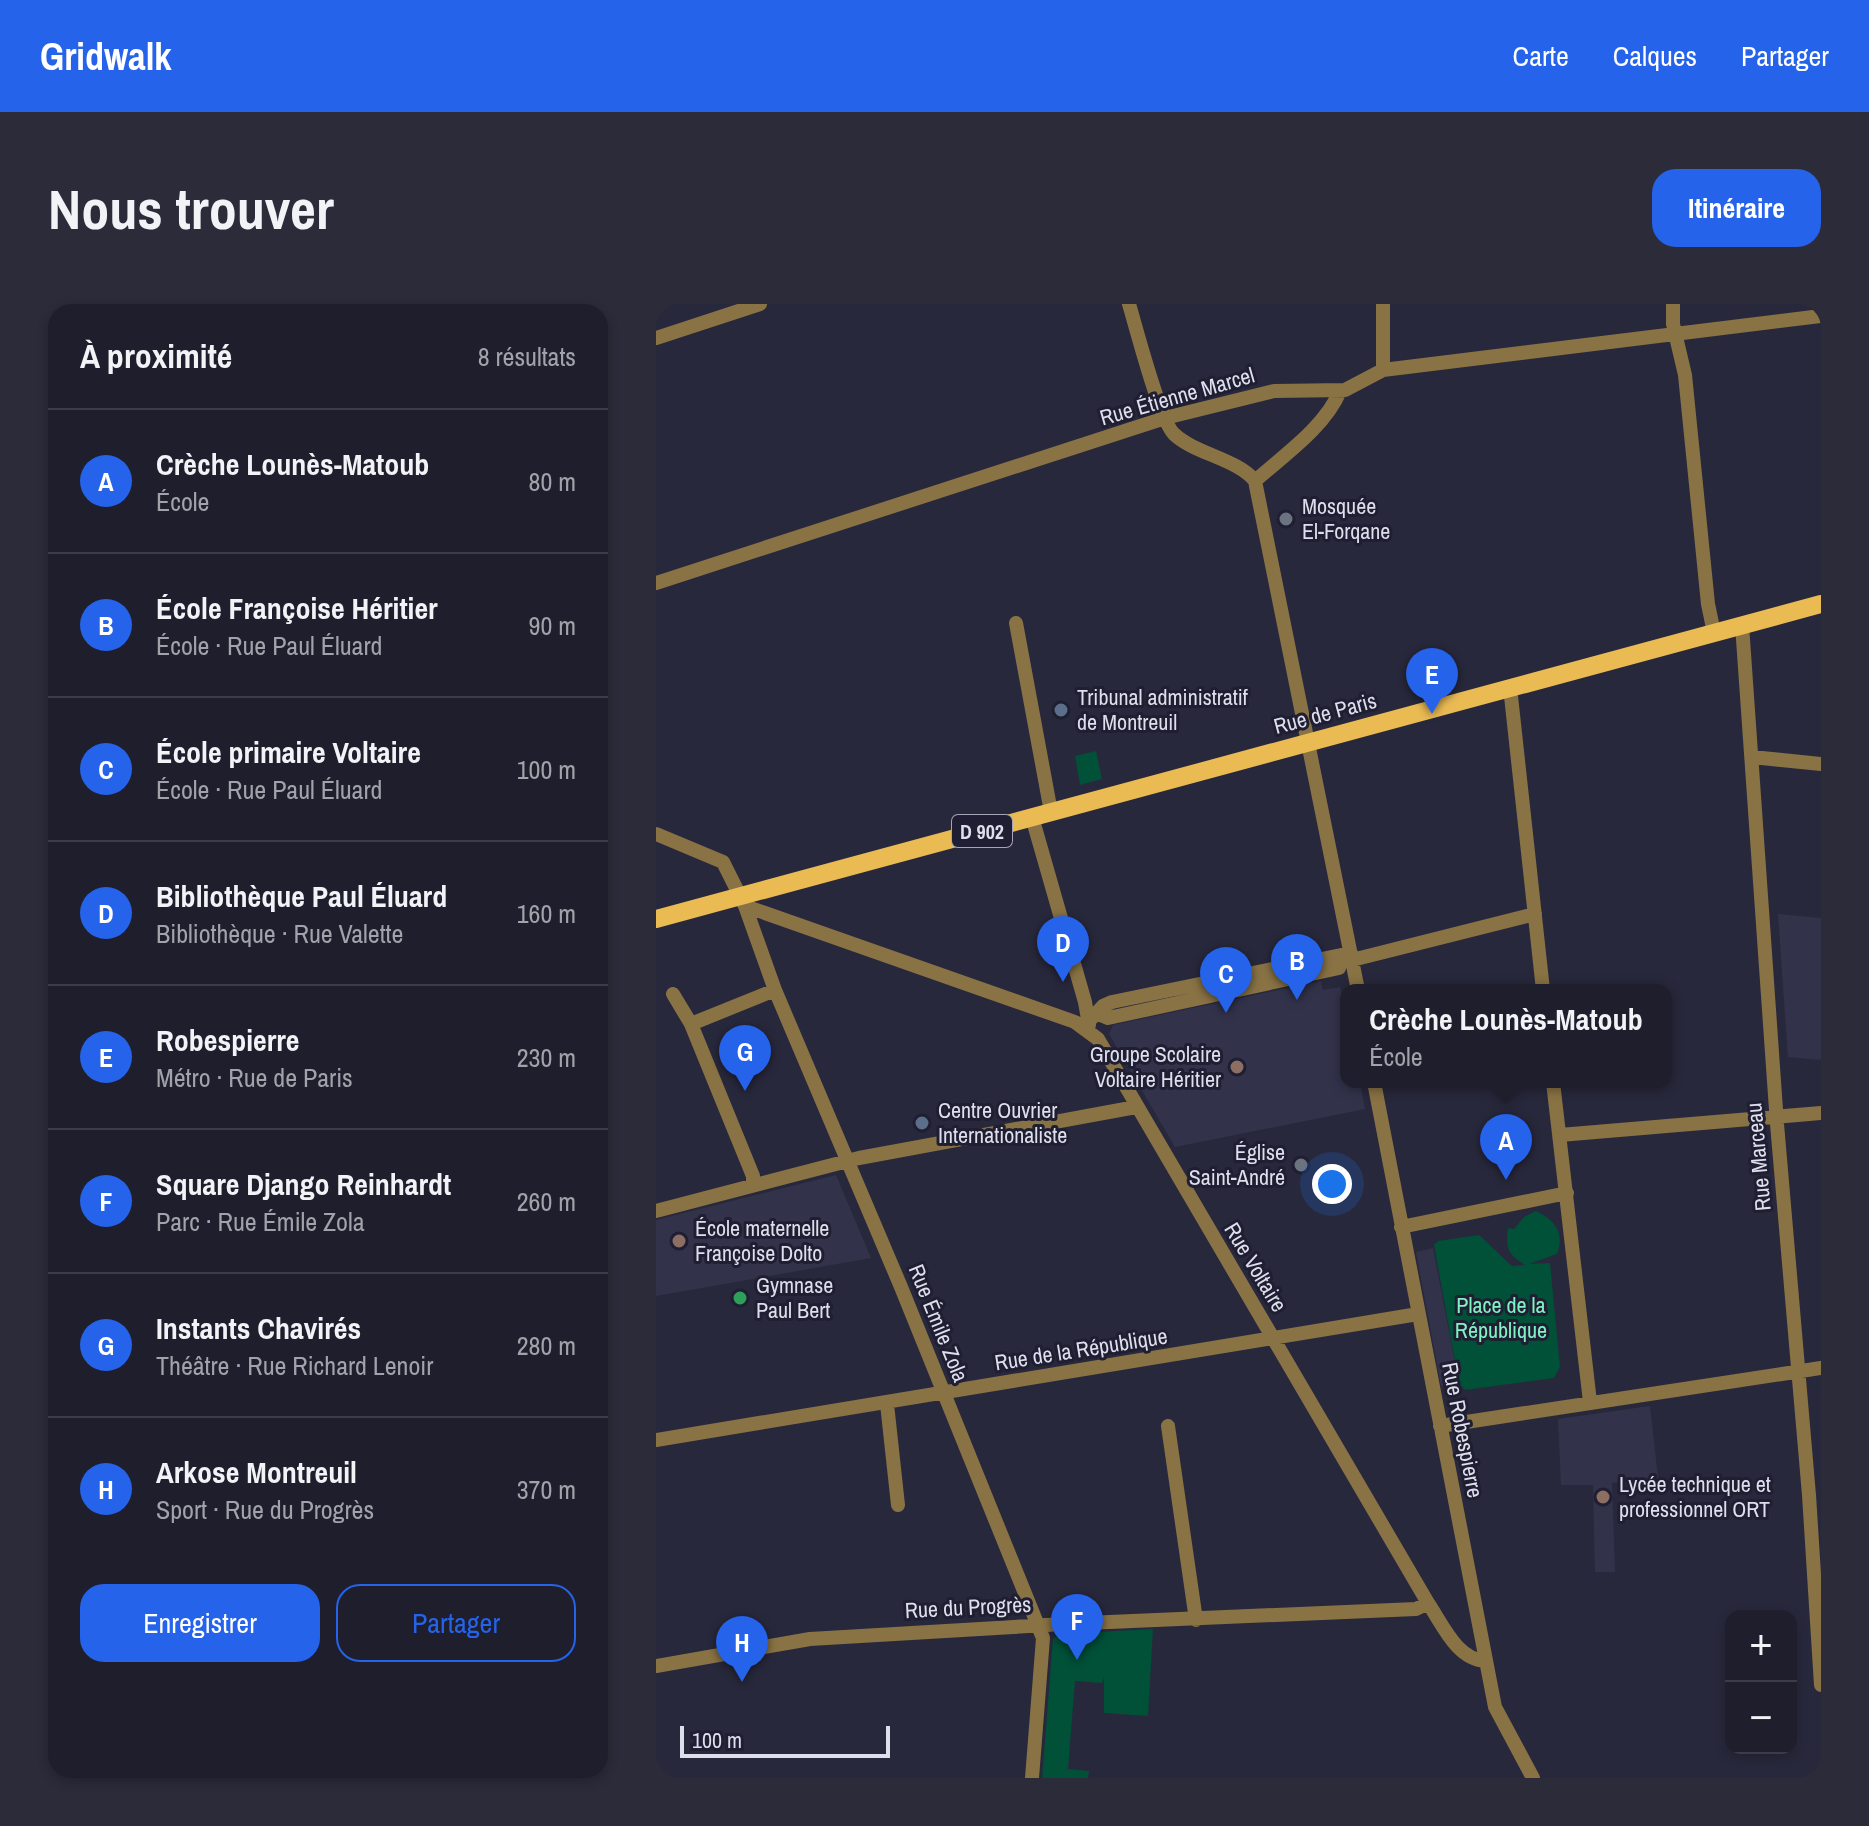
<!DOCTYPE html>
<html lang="fr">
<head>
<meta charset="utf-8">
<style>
	:root { --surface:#1e1e2d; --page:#2b2b39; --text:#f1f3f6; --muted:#a1a2aa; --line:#3c3c49; --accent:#2563eb }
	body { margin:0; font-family:"Archivo Narrow",sans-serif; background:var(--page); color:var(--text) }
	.controls { position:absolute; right:24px; bottom:24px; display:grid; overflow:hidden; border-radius:16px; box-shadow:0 4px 12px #0003 }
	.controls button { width:72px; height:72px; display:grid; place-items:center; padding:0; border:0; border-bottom:2px solid var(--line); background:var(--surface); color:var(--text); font:40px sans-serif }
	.scale { position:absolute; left:24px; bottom:20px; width:210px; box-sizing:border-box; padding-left:8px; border:4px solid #dedfec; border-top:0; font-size:22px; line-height:28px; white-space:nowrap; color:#dedfec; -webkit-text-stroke:6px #1f1e32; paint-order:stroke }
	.you { position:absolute; left:676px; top:880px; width:28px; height:28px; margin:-20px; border:6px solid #fff; border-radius:50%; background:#1a73e8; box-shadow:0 0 0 12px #1a73e833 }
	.badge { display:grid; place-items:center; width:52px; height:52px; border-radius:50%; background:var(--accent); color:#fff; font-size:26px; font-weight:700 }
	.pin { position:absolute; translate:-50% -66px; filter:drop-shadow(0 2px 4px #0008) }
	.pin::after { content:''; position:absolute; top:42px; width:28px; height:24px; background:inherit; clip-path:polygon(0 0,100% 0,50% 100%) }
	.popup { position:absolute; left:684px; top:680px; width:332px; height:104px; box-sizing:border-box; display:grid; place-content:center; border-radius:16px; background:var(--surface); filter:drop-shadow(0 2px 6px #0005); font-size:26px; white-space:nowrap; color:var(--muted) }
	.popup b { font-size:30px; color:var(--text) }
	.popup::after { content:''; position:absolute; left:50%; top:100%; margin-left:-16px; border:16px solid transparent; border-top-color:var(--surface) }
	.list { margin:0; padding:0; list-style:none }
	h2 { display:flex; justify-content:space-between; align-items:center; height:104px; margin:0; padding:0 32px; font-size:34px }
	h2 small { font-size:26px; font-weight:400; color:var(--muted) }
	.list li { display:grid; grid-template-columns:52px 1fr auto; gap:24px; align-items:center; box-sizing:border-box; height:144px; padding:0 32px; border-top:2px solid var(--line) }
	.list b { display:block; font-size:30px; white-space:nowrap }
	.list p { margin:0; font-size:26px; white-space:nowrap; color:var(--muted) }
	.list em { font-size:26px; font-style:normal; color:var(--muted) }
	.actions { display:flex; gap:16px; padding:24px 32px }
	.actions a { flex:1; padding:18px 0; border:2px solid var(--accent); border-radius:24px; text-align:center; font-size:28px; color:var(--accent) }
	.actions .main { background:var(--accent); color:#fff }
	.map { position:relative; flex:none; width:1165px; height:1474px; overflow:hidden; border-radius:24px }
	header { display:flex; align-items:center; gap:48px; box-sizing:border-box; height:112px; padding:0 40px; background:var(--accent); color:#fff }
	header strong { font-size:38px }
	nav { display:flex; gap:44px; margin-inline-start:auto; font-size:28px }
	.intro { display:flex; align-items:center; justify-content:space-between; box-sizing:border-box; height:192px; padding:0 48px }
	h1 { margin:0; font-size:56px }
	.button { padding:20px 36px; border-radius:24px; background:var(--accent); color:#fff; font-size:28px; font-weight:700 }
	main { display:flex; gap:48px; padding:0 48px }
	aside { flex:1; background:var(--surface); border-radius:24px; box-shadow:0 4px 12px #0003 }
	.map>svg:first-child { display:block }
</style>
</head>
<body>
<header>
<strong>Gridwalk</strong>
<nav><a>Carte</a><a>Calques</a><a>Partager</a></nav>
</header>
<div class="intro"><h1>Nous trouver</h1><a class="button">Itinéraire</a></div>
<main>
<aside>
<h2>À proximité<small>8 résultats</small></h2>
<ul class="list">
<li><span class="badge">A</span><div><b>Crèche Lounès-Matoub</b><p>École</p></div><em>80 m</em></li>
<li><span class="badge">B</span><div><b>École Françoise Héritier</b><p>École · Rue Paul Éluard</p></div><em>90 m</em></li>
<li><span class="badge">C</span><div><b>École primaire Voltaire</b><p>École · Rue Paul Éluard</p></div><em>100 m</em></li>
<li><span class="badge">D</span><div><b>Bibliothèque Paul Éluard</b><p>Bibliothèque · Rue Valette</p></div><em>160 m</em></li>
<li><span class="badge">E</span><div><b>Robespierre</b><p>Métro · Rue de Paris</p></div><em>230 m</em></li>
<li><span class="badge">F</span><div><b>Square Django Reinhardt</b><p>Parc · Rue Émile Zola</p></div><em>260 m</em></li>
<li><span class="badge">G</span><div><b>Instants Chavirés</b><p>Théâtre · Rue Richard Lenoir</p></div><em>280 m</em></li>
<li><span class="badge">H</span><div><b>Arkose Montreuil</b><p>Sport · Rue du Progrès</p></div><em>370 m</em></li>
</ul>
<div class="actions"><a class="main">Enregistrer</a><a>Partager</a></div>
</aside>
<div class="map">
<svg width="1165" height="1474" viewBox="0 0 1165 1474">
	<rect width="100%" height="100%" fill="#28283c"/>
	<path fill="#32324b" d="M 1122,610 L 1165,614 L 1165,756 L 1132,753 Z
		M 665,677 L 667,686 L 684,683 L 690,707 L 690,778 L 704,778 L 709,805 L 519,843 L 453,730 L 457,721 Z
		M 180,871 L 215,954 L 0,992 L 0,916 Z
		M 777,944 L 803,1079 L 785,1082 L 760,948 Z
		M 994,1102 L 1002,1174 L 956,1179 L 959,1268 L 939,1268 L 937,1181 L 905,1181 L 902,1115 Z"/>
	<path fill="#015038" d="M 440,447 L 446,475 L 424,481 L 419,452 Z
		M 880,907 C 899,916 909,929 901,950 L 873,960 L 894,959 L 904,1063 L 898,1074 L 809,1086 L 803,1079 L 778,941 L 782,937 L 823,931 L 856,962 L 869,961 C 853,951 849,946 852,924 L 858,925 L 868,913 Z
		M 497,1325 L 492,1412 L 448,1409 L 448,1373 L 446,1379 L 419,1377 L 412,1465 L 433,1467 L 432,1474 L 386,1474 L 397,1335 L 403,1330 Z"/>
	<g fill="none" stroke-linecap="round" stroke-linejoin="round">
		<path stroke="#897244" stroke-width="14" d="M 473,0 C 480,23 504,117 518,130 C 539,150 582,155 599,177
			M 1017,0 L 1017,20 L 1029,71 L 1052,300 L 1058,329
			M 0,34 L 104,0
			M 727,66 L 727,0
			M 599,177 L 702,686
			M 599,177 C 628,151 669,123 684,87
			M 0,279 L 509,114 L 618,87 L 689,86 L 727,66 L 1165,12
			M 360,319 L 395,508
			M 1086,321 L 1121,820 L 1153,1191 L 1165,1381
			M 854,383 L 887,686
			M 1096,453 L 1165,460
			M 376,513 L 429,698 L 433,721
			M 0,530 L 67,558 L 89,602 L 119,686 L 245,983 L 387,1334 L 376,1474
			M 89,602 L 419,718 L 442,735 L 772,1299 C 787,1321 801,1356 830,1357
			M 696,656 L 879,610
			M 17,690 L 35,720 L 97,872 L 97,880
			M 440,709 L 452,714 L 683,664 L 686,651
			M 434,716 L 447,702 L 456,698 L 695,649
			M 35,720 L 119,686
			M 718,778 L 839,1403 L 877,1474
			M 897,778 L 934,1098
			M 904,831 L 1165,809
			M 0,907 L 203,854 L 480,803
			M 745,923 L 911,889
			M 231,1100 L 242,1201
			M 512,1122 L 540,1316
			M 784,1122 L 1165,1064
			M 0,1136 L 762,1010
			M 0,1362 L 154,1335 L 407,1320 L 760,1305 L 772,1299"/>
		<path stroke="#eaba53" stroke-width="18" d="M 0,615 L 1165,300"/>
	</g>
	<g fill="#6b7280" stroke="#1f1e32" stroke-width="3">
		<circle cx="630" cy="215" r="8"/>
		<circle cx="645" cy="861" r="8"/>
	</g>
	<g fill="#5c6f8a" stroke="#1f1e32" stroke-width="3">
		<circle cx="405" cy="406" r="8"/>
		<circle cx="266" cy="819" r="8"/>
	</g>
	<g fill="#8d6e63" stroke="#1f1e32" stroke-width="3">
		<circle cx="581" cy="763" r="8"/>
		<circle cx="23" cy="937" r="8"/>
		<circle cx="947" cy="1193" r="8"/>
	</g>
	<circle fill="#2e9e5b" stroke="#1f1e32" stroke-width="3" cx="84" cy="994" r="8"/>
	<g text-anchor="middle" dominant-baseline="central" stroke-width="6" stroke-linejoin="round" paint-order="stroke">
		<rect fill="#1f1e32" stroke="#a5a5b4" stroke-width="2" x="296" y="511" width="60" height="32" rx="6"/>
		<g font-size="20" font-weight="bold" fill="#dedfec">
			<text x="326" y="527">D 902</text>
		</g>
		<g font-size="22" fill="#dedfec" stroke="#1f1e32">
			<text transform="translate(521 92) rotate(-16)">Rue Étienne Marcel</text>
			<text transform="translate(669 409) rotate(-15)">Rue de Paris</text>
			<text transform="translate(1102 853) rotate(-95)">Rue Marceau</text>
			<text transform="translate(600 963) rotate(59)">Rue Voltaire</text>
			<text transform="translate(283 1019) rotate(68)">Rue Émile Zola</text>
			<text transform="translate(425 1045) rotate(-9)">Rue de la République</text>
			<text transform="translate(807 1126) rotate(79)">Rue Robespierre</text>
			<text transform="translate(312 1303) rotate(-3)">Rue du Progrès</text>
		</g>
		<g font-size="22" fill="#dedfec" stroke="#1f1e32" text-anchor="start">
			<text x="646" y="202">Mosquée<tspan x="646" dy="25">El-Forqane</tspan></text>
			<text x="421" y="393">Tribunal administratif<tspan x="421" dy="25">de Montreuil</tspan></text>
			<text x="565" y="750" text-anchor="end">Groupe Scolaire<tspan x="565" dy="25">Voltaire Héritier</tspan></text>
			<text x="282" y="806">Centre Ouvrier<tspan x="282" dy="25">Internationaliste</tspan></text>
			<text x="629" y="848" text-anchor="end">Église<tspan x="629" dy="25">Saint-André</tspan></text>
			<text x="39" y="924">École maternelle<tspan x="39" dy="25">Françoise Dolto</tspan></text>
			<text x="100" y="981">Gymnase<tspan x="100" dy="25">Paul Bert</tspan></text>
			<text x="963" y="1180">Lycée technique et<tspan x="963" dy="25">professionnel ORT</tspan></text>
		</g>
		<g font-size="22" fill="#80f2c3" stroke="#1f1e32">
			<text x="845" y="1001">Place de la<tspan x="845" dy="25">République</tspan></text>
		</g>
	</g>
</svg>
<div class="controls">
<button>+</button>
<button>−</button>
</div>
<div class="scale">100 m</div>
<div class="you"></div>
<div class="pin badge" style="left:850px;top:876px">A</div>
<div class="popup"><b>Crèche Lounès-Matoub</b>École</div>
<div class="pin badge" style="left:641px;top:696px">B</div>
<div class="pin badge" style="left:570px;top:709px">C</div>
<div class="pin badge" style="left:407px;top:678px">D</div>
<div class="pin badge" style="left:776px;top:410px">E</div>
<div class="pin badge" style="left:421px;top:1356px">F</div>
<div class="pin badge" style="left:89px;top:787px">G</div>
<div class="pin badge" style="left:86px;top:1378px">H</div>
</div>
</main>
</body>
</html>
